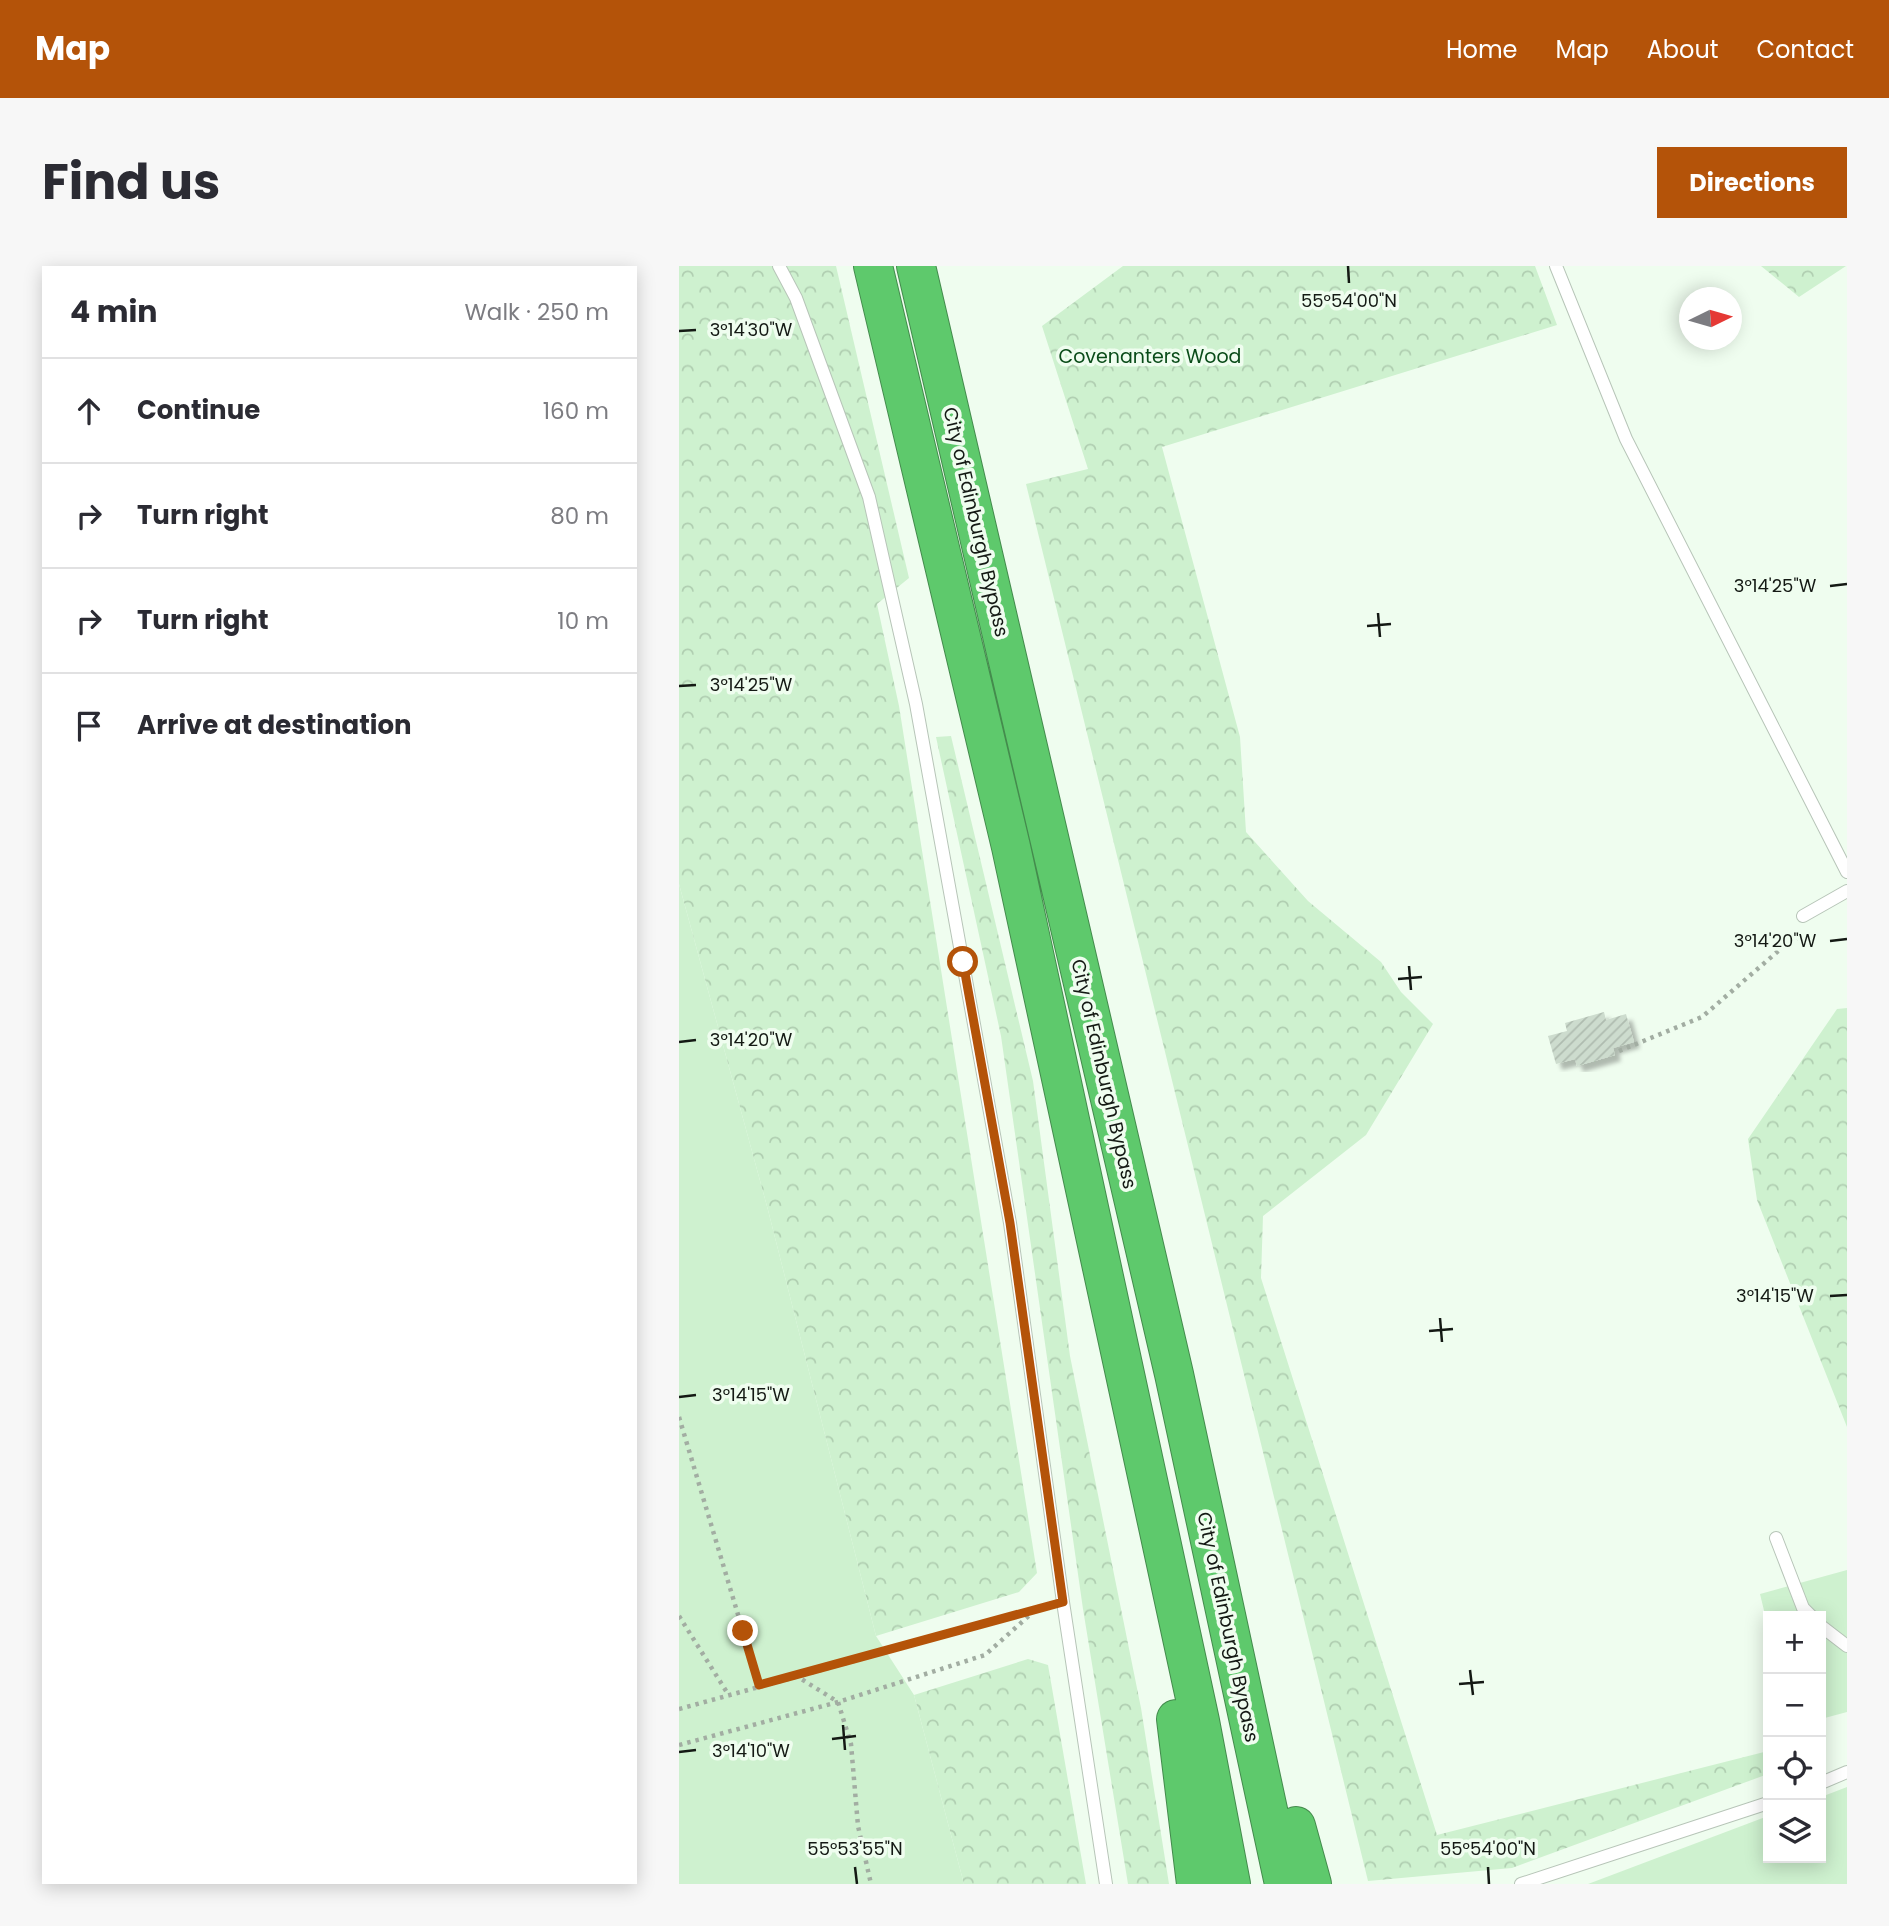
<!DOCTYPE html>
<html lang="en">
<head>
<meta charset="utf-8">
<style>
	:root { --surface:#fff; --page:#f7f7f7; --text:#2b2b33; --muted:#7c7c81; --line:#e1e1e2; --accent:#b45309 }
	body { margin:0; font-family:Poppins,sans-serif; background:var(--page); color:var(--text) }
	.controls { position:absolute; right:21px; bottom:21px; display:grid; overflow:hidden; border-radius:0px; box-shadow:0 4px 18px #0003 }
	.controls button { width:63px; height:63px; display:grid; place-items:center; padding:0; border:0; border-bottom:2px solid var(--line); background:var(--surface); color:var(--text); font:35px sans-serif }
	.compass { position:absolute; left:1000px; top:21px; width:63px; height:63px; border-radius:50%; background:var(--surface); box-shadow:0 4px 18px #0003; rotate:85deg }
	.stop { position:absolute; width:21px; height:21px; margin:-16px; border:5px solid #b45309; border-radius:50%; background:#fff }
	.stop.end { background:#b45309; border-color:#fff; box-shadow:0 2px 7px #0008 }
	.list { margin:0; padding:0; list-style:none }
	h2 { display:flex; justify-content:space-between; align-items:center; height:91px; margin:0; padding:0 28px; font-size:30px }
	h2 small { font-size:23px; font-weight:400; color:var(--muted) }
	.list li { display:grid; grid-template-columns:46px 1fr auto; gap:21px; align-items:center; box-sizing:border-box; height:105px; padding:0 28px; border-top:2px solid var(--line) }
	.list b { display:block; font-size:26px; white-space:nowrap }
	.list em { font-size:23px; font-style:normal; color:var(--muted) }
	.icon { flex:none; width:38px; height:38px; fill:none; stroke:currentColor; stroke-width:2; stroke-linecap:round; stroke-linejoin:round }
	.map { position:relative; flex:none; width:1168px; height:1618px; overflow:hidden; border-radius:0px }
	header { display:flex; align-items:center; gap:42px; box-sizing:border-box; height:98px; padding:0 35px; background:var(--accent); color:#fff }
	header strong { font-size:33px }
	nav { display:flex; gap:38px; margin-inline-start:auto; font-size:24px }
	.intro { display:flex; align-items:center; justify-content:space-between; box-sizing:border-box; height:168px; padding:0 42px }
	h1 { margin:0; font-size:49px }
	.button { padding:18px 32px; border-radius:0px; background:var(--accent); color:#fff; font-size:24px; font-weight:700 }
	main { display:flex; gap:42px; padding:0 42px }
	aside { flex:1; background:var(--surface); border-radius:0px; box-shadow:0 4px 18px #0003 }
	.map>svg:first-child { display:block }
</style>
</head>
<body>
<header>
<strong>Map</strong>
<nav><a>Home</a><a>Map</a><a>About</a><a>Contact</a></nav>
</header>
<div class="intro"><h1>Find us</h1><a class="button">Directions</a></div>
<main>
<aside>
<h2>4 min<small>Walk · 250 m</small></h2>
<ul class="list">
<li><svg class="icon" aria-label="ahead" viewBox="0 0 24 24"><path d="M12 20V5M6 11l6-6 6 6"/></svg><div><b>Continue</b></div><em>160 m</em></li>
<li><svg class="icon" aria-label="right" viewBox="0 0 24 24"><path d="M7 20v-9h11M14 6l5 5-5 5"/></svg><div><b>Turn right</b></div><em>80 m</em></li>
<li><svg class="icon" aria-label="right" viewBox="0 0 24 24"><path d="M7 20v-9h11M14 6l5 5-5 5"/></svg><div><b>Turn right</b></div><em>10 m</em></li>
<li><svg class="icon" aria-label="arrive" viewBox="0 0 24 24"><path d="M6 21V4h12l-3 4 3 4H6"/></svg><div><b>Arrive at destination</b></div></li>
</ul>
</aside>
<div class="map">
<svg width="1168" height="1618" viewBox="0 0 1168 1618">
	<defs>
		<pattern id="forest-crowns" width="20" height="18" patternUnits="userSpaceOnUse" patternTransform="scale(1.75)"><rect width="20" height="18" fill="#cef1cf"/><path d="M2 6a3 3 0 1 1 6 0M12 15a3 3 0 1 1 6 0" fill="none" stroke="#b0ceb1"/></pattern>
		<pattern id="building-hatch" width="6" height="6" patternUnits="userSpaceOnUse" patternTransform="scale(1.75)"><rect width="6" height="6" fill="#cddcce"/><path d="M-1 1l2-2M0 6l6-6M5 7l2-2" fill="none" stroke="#afbcb0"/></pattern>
		<filter id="shadow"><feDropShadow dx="6" dy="6" stdDeviation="2" flood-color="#0004"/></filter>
	</defs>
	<rect width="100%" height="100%" fill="#effdef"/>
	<path fill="#cef1cf" d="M 0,618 L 89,944 L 197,1370 L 235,1429 L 285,1618 L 0,1618 Z
		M 1168,1304 L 1168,1446 L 1142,1453 L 1142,1350 L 1089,1350 L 1089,1361 L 1081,1328 Z
		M 1168,1521 L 1168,1618 L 909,1618 L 1089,1550 L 1089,1592 L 1142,1592 L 1142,1531 Z"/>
	<path fill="url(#forest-crowns)" d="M 0,0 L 157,0 L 230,312 L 198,338 L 220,440 L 358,1307 L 340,1326 L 197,1370 L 89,944 L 0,618 Z
		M 444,0 L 856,0 L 878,59 L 483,181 L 561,471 L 567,566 L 629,635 L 702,696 L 722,726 L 754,758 L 687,869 L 584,950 L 582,1012 L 758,1569 L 1089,1485 L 1089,1508 L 833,1602 L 689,1615 L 347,218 L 409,203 L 363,60 Z
		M 1082,0 L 1167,0 L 1120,31 Z
		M 272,470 L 354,815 L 391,1090 L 462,1442 L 490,1618 L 449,1618 L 404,1343 L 322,770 L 257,471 Z
		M 1168,742 L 1168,1161 L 1078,934 L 1069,873 L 1158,743 Z
		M 349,1393 L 369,1399 L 407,1618 L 285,1618 L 235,1429 Z"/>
	<path fill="url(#building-hatch)" filter="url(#shadow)" d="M 925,746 L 927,754 L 947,748 L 955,776 L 934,782 L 936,789 L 898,800 L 896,793 L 877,798 L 869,770 L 888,765 L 886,757 Z"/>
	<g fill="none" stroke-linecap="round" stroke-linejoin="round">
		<defs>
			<path id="lane" d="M 100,0 L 117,32 L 190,231 L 237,438 L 331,957 L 384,1336 L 427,1618
				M 877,0 L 947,173 L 1168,606
				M 1124,650 L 1168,625
				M 1097,1272 L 1124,1342 L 1132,1350
				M 1142,1360 L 1168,1380
				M 1142,1517 L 1168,1506
				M 842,1618 L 1089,1537"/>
			<path id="highway" d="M 194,0 L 332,581 L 521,1455 L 552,1618
				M 237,0 L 495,1108 L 605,1618
				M 497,1453 L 517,1618
				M 617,1560 L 633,1618"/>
		</defs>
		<use href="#lane" stroke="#b7c5b8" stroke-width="14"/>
		<use href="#highway" stroke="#448b4d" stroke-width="40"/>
		<path stroke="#a2ada2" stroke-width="4.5" stroke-dasharray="3.5 5" stroke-linecap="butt" d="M 940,785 L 1023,751 L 1105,680 L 1123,670
			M 0,1151 L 80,1419
			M 0,1350 L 49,1428
			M 116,1409 L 159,1436 L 172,1478 L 179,1560 L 192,1618
			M 0,1443 L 367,1342
			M 0,1479 L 159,1436 L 306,1389 L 352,1348"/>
		<use href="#lane" stroke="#fff" stroke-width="12"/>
		<use href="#highway" stroke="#5ec96c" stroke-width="38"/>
	</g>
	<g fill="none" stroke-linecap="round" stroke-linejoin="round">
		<path stroke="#b45309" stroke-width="9" d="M 64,1365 L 80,1419 L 384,1336 L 331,957 L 284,696"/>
	</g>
	<path fill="none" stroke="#141914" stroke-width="2.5" d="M 669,0 L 670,17M 0,65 L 17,64M 1151,320 L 1168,318M 699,347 L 701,371M 688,360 L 712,358M 0,420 L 17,419M 1151,675 L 1168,673M 730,700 L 732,724M 719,713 L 743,711M 0,776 L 17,774M 1151,1030 L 1168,1029M 761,1052 L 763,1076M 750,1065 L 774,1063M 0,1131 L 17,1129M 791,1404 L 794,1429M 780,1418 L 805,1416M 164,1459 L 166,1484M 153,1473 L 177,1470M 0,1486 L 17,1484M 176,1601 L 178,1618M 809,1601 L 810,1618"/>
	<g text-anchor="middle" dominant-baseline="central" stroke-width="7" stroke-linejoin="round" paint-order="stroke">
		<g font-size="19" fill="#0a4c19" stroke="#effdef">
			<text x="471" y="90">Covenanters Wood</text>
		</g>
		<g font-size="19" fill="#141914" stroke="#effdef">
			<text transform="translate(297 256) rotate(77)">City of Edinburgh Bypass</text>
			<text transform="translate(425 808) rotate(77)">City of Edinburgh Bypass</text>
			<text transform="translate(549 1361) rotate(78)">City of Edinburgh Bypass</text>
		</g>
	</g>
	<g font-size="18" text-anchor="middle" fill="#141914" stroke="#effdef" stroke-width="7" stroke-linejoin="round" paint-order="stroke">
		<text x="670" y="41">55°54'00"N</text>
		<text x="72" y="70">3°14'30"W</text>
		<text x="1096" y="326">3°14'25"W</text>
		<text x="72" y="425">3°14'25"W</text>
		<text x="1096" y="681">3°14'20"W</text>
		<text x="72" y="780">3°14'20"W</text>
		<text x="1096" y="1036">3°14'15"W</text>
		<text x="72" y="1135">3°14'15"W</text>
		<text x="72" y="1491">3°14'10"W</text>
		<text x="176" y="1589">55°53'55"N</text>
		<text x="809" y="1589">55°54'00"N</text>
	</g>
</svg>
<div class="controls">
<button>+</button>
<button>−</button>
<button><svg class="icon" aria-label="locate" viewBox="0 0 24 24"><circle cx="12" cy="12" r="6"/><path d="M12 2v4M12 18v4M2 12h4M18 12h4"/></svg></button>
<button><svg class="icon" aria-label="layers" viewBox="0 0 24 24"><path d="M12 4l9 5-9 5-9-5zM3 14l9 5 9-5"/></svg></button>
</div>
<svg class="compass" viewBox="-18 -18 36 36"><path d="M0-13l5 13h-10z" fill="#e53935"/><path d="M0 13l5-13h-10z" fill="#7c7c81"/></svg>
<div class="stop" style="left:284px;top:696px"></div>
<div class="stop end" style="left:64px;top:1365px"></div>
</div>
</main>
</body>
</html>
